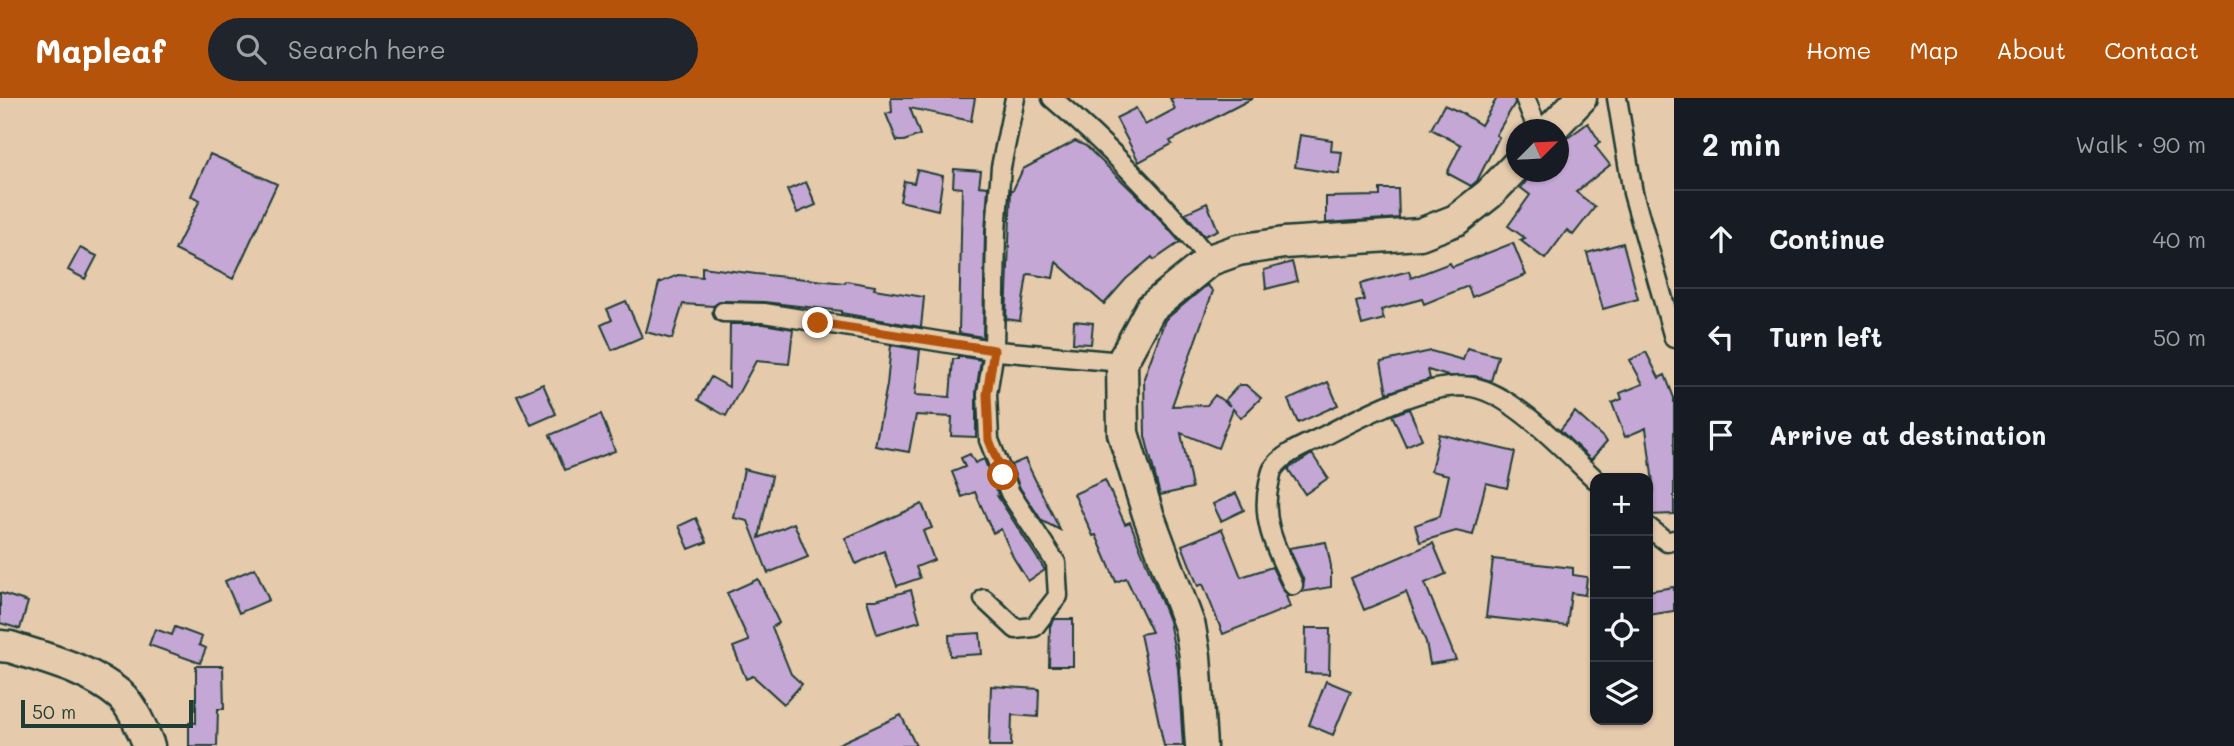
<!DOCTYPE html>
<html lang="en">
<head>
<meta charset="utf-8">
<style>
	:root { --surface:#171b24; --page:#20242c; --text:#f1f3f6; --muted:#9ea1a6; --line:#363941; --accent:#b45309 }
	body { margin:0; font-family:Mali,sans-serif; background:var(--page); color:var(--text) }
	.controls { position:absolute; right:21px; bottom:21px; display:grid; overflow:hidden; border-radius:14px; box-shadow:0 2px 5px #0004 }
	.controls button { width:63px; height:63px; display:grid; place-items:center; padding:0; border:0; border-bottom:2px solid var(--line); background:var(--surface); color:var(--text); font:35px sans-serif }
	.compass { position:absolute; left:1506px; top:21px; width:63px; height:63px; border-radius:50%; background:var(--surface); box-shadow:0 2px 5px #0004; rotate:66deg }
	.scale { position:absolute; left:21px; bottom:18px; width:172px; box-sizing:border-box; padding-left:7px; border:4px solid #1f3d34; border-top:0; font-size:19px; line-height:24px; white-space:nowrap; color:#1f3d34; -webkit-text-stroke:5px #e5caac; paint-order:stroke }
	.stop { position:absolute; width:21px; height:21px; margin:-16px; border:5px solid #b45309; border-radius:50%; background:#fff }
	.stop.end { background:#b45309; border-color:#fff; box-shadow:0 2px 7px #0008 }
	.list { margin:0; padding:0; list-style:none }
	h2 { display:flex; justify-content:space-between; align-items:center; height:91px; margin:0; padding:0 28px; font-size:30px }
	h2 small { font-size:23px; font-weight:400; color:var(--muted) }
	.list li { display:grid; grid-template-columns:46px 1fr auto; gap:21px; align-items:center; box-sizing:border-box; height:98px; padding:0 28px; border-top:2px solid var(--line) }
	.list b { display:block; font-size:26px; white-space:nowrap }
	.list em { font-size:23px; font-style:normal; color:var(--muted) }
	.icon { flex:none; width:38px; height:38px; fill:none; stroke:currentColor; stroke-width:2; stroke-linecap:round; stroke-linejoin:round }
	.map { position:relative; flex:none; width:1674px; height:648px; overflow:hidden }
	header { display:flex; align-items:center; gap:42px; box-sizing:border-box; height:98px; padding:0 35px; background:var(--accent); color:#fff }
	header strong { font-size:33px }
	nav { display:flex; gap:38px; margin-inline-start:auto; font-size:24px }
	.search { width:490px; height:63px; background:var(--page); display:flex; align-items:center; gap:18px; box-sizing:border-box; padding:0 24px; border-radius:38px; color:var(--muted); font-size:26px }
	main { display:flex }
	aside { flex:1; background:var(--surface) }
	.map>svg:first-child { display:block }
</style>
</head>
<body>
<header>
<strong>Mapleaf</strong>
<div class="search"><svg class="icon" aria-label="search" viewBox="0 0 24 24"><circle cx="10" cy="10" r="6"/><path d="M15 15l6 6"/></svg>Search here</div>
<nav><a>Home</a><a>Map</a><a>About</a><a>Contact</a></nav>
</header>
<main>
<div class="map">
<svg width="1674" height="648" viewBox="0 0 1674 648">
	<rect width="100%" height="100%" fill="#e5caac"/>
	<filter id="ink" filterUnits="userSpaceOnUse"><feTurbulence type="fractalNoise" baseFrequency=".0143" numOctaves="2"/><feDisplacementMap in="SourceGraphic" scale="14" xChannelSelector="R" yChannelSelector="G"/><feConvolveMatrix kernelMatrix="1 2 1 2 8 2 1 2 1" color-interpolation-filters="sRGB"/></filter>
	<g filter="url(#ink)">
		<path fill="#c4a7d4" stroke="#1f3d34" stroke-width="2" d="M 891,0 L 975,0 L 971,23 L 910,10 L 920,37 L 904,43 L 897,43 L 886,16 L 892,14 Z
			M 1170,0 L 1253,0 L 1170,43 L 1172,46 L 1139,64 L 1116,20 L 1136,10 L 1145,27 L 1175,11 Z
			M 1497,0 L 1514,0 L 1515,5 L 1496,37 L 1499,39 L 1477,83 L 1471,88 L 1447,75 L 1461,47 L 1431,31 L 1444,7 L 1460,14 L 1481,27 Z
			M 1588,25 L 1600,44 L 1595,48 L 1610,67 L 1576,94 L 1595,109 L 1573,137 L 1567,132 L 1545,161 L 1520,142 L 1525,140 L 1508,128 L 1530,97 L 1521,90 L 1533,74 L 1558,74 L 1558,47 Z
			M 1300,37 L 1332,42 L 1331,53 L 1342,54 L 1339,76 L 1295,69 Z
			M 1075,43 L 1086,48 L 1151,111 L 1180,144 L 1154,162 L 1152,159 L 1126,181 L 1104,206 L 1056,164 L 1053,180 L 1029,176 L 1027,177 L 1020,223 L 1006,221 L 1011,92 L 1013,92 L 1023,71 Z
			M 210,56 L 277,86 L 233,181 L 175,152 L 200,102 L 191,98 Z
			M 954,71 L 981,73 L 979,88 L 988,89 L 985,133 L 983,239 L 959,235 L 962,90 L 953,89 Z
			M 917,72 L 943,78 L 938,112 L 900,103 L 904,83 L 914,85 Z
			M 806,84 L 816,107 L 797,115 L 787,92 Z
			M 1380,91 L 1398,91 L 1399,120 L 1326,125 L 1326,99 L 1380,98 Z
			M 1207,105 L 1218,132 L 1204,138 L 1185,115 Z
			M 1513,145 L 1526,177 L 1472,199 L 1468,188 L 1424,206 L 1422,201 L 1381,212 L 1384,221 L 1362,227 L 1356,204 L 1364,202 L 1360,186 L 1409,173 L 1411,180 L 1450,165 L 1452,169 Z
			M 1623,145 L 1638,201 L 1603,211 L 1587,155 Z
			M 80,150 L 97,158 L 85,181 L 68,172 Z
			M 1292,164 L 1297,183 L 1266,191 L 1264,172 Z
			M 702,169 L 756,176 L 845,185 L 846,183 L 875,188 L 874,191 L 924,199 L 921,229 L 841,215 L 841,213 L 764,204 L 723,203 L 713,208 L 683,206 L 672,241 L 646,234 L 659,185 L 678,177 L 702,179 Z
			M 1207,187 L 1213,193 L 1172,308 L 1207,307 L 1215,297 L 1230,308 L 1225,302 L 1239,287 L 1246,287 L 1261,300 L 1241,320 L 1233,311 L 1218,350 L 1181,335 L 1192,390 L 1160,397 L 1145,338 L 1144,280 L 1165,222 Z
			M 626,203 L 642,239 L 612,252 L 601,227 L 612,222 L 607,211 Z
			M 1074,223 L 1093,225 L 1091,246 L 1073,245 Z
			M 730,226 L 763,226 L 793,231 L 789,266 L 756,263 L 726,318 L 698,302 L 711,279 L 729,289 Z
			M 891,247 L 920,252 L 915,297 L 950,299 L 953,261 L 958,261 L 958,258 L 981,262 L 976,294 L 976,339 L 951,338 L 952,319 L 916,317 L 909,354 L 875,348 L 887,287 Z
			M 1467,250 L 1498,258 L 1491,283 L 1475,278 L 1448,278 L 1428,272 L 1430,281 L 1387,295 L 1381,264 L 1431,253 L 1463,262 Z
			M 1646,254 L 1659,280 L 1665,277 L 1674,300 L 1674,416 L 1648,417 L 1648,393 L 1654,393 L 1646,330 L 1625,339 L 1612,305 L 1622,301 L 1620,295 L 1643,286 L 1630,262 Z
			M 1328,284 L 1338,307 L 1298,325 L 1288,302 Z
			M 543,286 L 556,316 L 531,327 L 517,297 Z
			M 1409,311 L 1422,341 L 1406,348 L 1392,317 Z
			M 1575,314 L 1607,343 L 1591,362 L 1560,332 Z
			M 601,316 L 615,353 L 565,372 L 550,337 Z
			M 1439,336 L 1515,354 L 1507,390 L 1486,385 L 1473,437 L 1456,433 L 1420,444 L 1415,427 L 1440,418 L 1449,377 L 1431,373 Z
			M 970,356 L 975,365 L 984,361 L 1000,400 L 998,399 L 1045,472 L 1028,483 L 1013,459 L 1001,431 L 993,435 L 975,394 L 962,399 L 952,374 L 965,369 L 961,360 Z
			M 1312,356 L 1328,380 L 1305,396 L 1288,371 Z
			M 1025,361 L 1060,432 L 1042,423 L 1020,390 L 1011,367 Z
			M 744,371 L 772,378 L 759,440 L 794,425 L 808,459 L 768,475 L 748,423 L 734,420 Z
			M 1105,382 L 1125,426 L 1130,424 L 1169,523 L 1178,570 L 1183,648 L 1164,648 L 1140,536 L 1152,534 L 1126,480 L 1116,484 L 1096,437 L 1093,438 L 1074,396 Z
			M 1236,395 L 1244,412 L 1221,423 L 1213,406 Z
			M 922,406 L 932,430 L 923,433 L 934,462 L 916,469 L 920,480 L 897,488 L 884,453 L 856,466 L 845,440 Z
			M 696,420 L 707,444 L 689,451 L 679,428 Z
			M 1222,431 L 1241,479 L 1272,469 L 1283,492 L 1288,497 L 1286,498 L 1290,509 L 1223,536 L 1203,486 L 1198,488 L 1182,447 Z
			M 1326,444 L 1331,468 L 1331,489 L 1301,494 L 1304,483 L 1289,450 Z
			M 1433,445 L 1446,476 L 1425,485 L 1456,562 L 1430,566 L 1426,544 L 1406,494 L 1364,512 L 1351,480 Z
			M 1493,461 L 1573,470 L 1573,477 L 1587,479 L 1585,497 L 1571,495 L 1567,528 L 1486,519 Z
			M 255,470 L 269,502 L 239,515 L 225,483 Z
			M 758,481 L 779,525 L 772,529 L 791,576 L 802,586 L 784,606 L 753,578 L 746,581 L 733,549 L 749,543 L 727,495 Z
			M 1674,489 L 1674,513 L 1648,517 L 1648,493 Z
			M 911,492 L 920,523 L 877,536 L 867,502 L 876,502 Z
			M 0,495 L 28,504 L 20,531 L 0,525 Z
			M 1055,521 L 1073,521 L 1073,568 L 1049,568 L 1050,528 Z
			M 175,529 L 202,539 L 199,547 L 206,550 L 200,565 L 149,547 L 155,531 L 172,537 Z
			M 1306,530 L 1330,530 L 1329,576 L 1305,575 Z
			M 980,535 L 982,556 L 950,558 L 949,537 Z
			M 196,568 L 223,568 L 224,611 L 218,611 L 217,648 L 189,648 L 189,624 L 196,625 Z
			M 1326,583 L 1351,593 L 1333,637 L 1309,627 Z
			M 991,588 L 1039,591 L 1038,619 L 1012,617 L 1011,648 L 989,648 Z
			M 901,617 L 916,648 L 834,648 Z"/>
		<g fill="none" stroke-linecap="round" stroke-linejoin="round">
			<defs>
				<path id="minor" d="M 1052,0 C 1110,49 1162,104 1210,162
					M 1525,0 L 1538,32
					M 1617,0 L 1633,95 L 1674,240
					M 723,214 L 764,215 L 998,253 L 1122,264
					M 1648,429 L 1667,444 L 1674,442
					M 1293,487 C 1278,454 1260,424 1269,386 C 1270,382 1271,374 1273,371 C 1283,355 1306,347 1322,339 C 1361,319 1428,282 1472,289 C 1513,296 1565,353 1595,381
					M 984,501 L 1016,531 L 1034,529 L 1058,498 L 1056,465 L 1010,395 L 989,342 L 987,296 L 994,252 L 996,133 L 1001,69 L 1015,0"/>
				<path id="trunk" d="M 1550,32 L 1581,0
					M 0,548 L 10,549 C 47,561 89,571 120,597 C 131,606 144,634 149,648
					M 1201,648 L 1195,558 L 1190,529 L 1148,416 L 1123,335 L 1122,264 L 1151,210 L 1210,162 L 1238,152 L 1284,145 L 1420,136 L 1456,122 L 1489,96 L 1517,67"/>
			</defs>
			<use href="#minor" stroke="#1f3d34" stroke-width="23"/>
			<use href="#trunk" stroke="#1f3d34" stroke-width="35"/>
			<use href="#minor" stroke="#e5caac" stroke-width="18"/>
			<use href="#trunk" stroke="#e5caac" stroke-width="30"/>
		</g>
	</g>
	<g fill="none" stroke-linecap="round" stroke-linejoin="round" filter="url(#ink)">
		<path stroke="#b45309" stroke-width="9" d="M 818,225 L 994,252 L 987,296 L 989,342 L 1003,377"/>
	</g>
</svg>
<div class="controls">
<button>+</button>
<button>−</button>
<button><svg class="icon" aria-label="locate" viewBox="0 0 24 24"><circle cx="12" cy="12" r="6"/><path d="M12 2v4M12 18v4M2 12h4M18 12h4"/></svg></button>
<button><svg class="icon" aria-label="layers" viewBox="0 0 24 24"><path d="M12 4l9 5-9 5-9-5zM3 14l9 5 9-5"/></svg></button>
</div>
<svg class="compass" viewBox="-18 -18 36 36"><path d="M0-13l5 13h-10z" fill="#e53935"/><path d="M0 13l5-13h-10z" fill="#9ea1a6"/></svg>
<div class="scale">50 m</div>
<div class="stop" style="left:1003px;top:377px"></div>
<div class="stop end" style="left:818px;top:225px"></div>
</div>
<aside>
<h2>2 min<small>Walk · 90 m</small></h2>
<ul class="list">
<li><svg class="icon" aria-label="ahead" viewBox="0 0 24 24"><path d="M12 20V5M6 11l6-6 6 6"/></svg><div><b>Continue</b></div><em>40 m</em></li>
<li><svg class="icon" aria-label="left" viewBox="0 0 24 24"><path d="M17 20v-9H6M10 6l-5 5 5 5"/></svg><div><b>Turn left</b></div><em>50 m</em></li>
<li><svg class="icon" aria-label="arrive" viewBox="0 0 24 24"><path d="M6 21V4h12l-3 4 3 4H6"/></svg><div><b>Arrive at destination</b></div></li>
</ul>
</aside>
</main>
</body>
</html>
